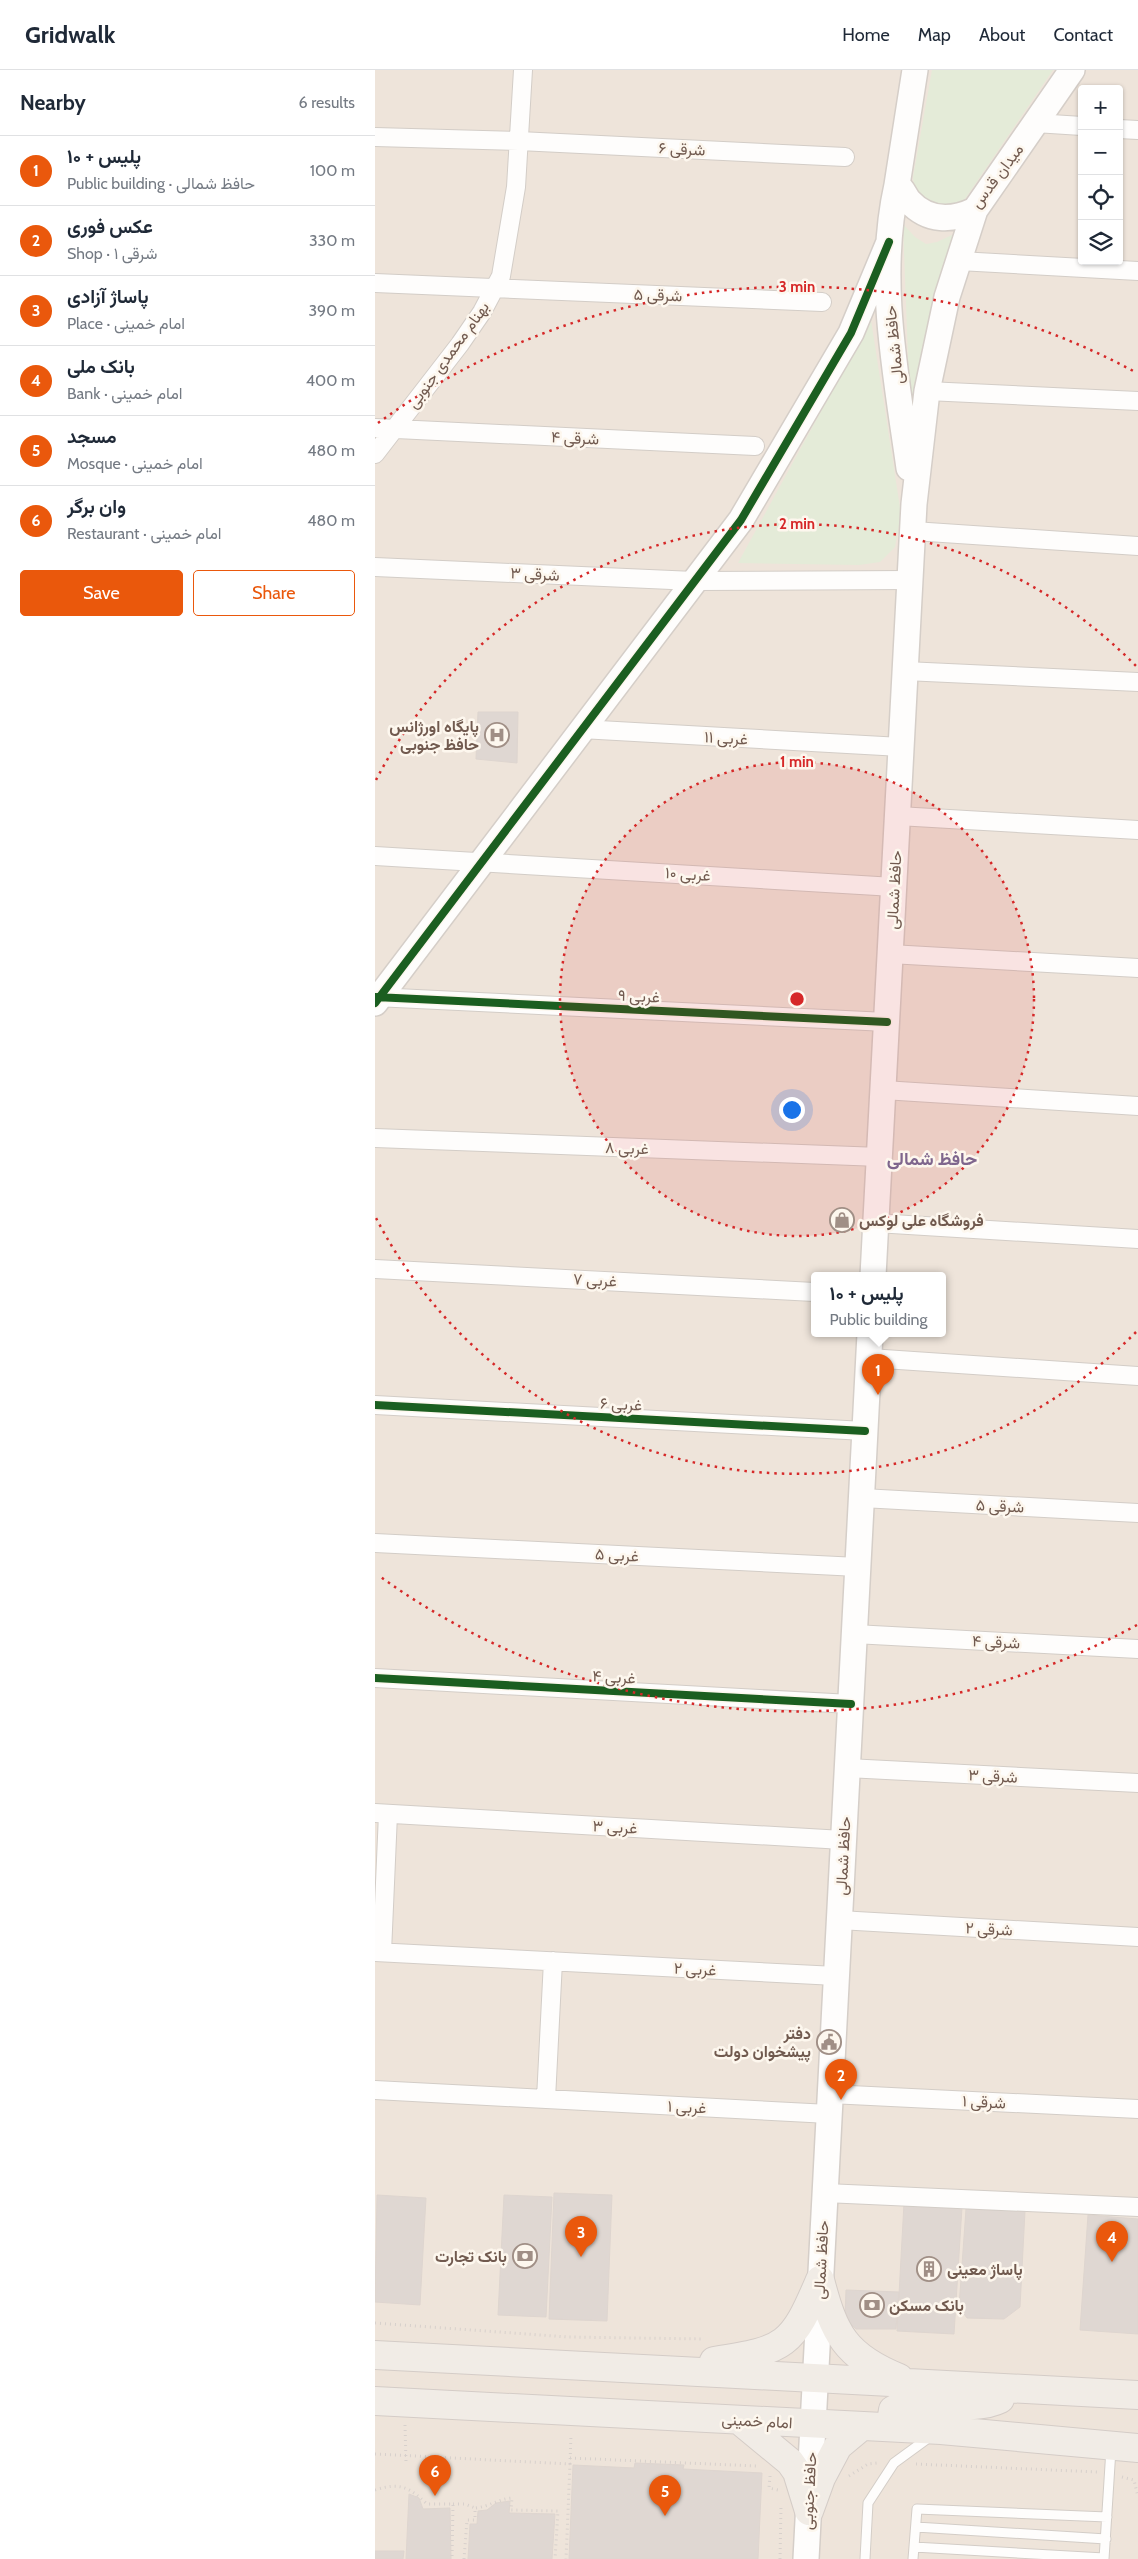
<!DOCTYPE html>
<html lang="en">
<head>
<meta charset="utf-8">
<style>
	:root { --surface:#fff; --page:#f2f2f3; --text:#1f2937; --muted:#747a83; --line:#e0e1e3; --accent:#ea580c }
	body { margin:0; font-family:Cabin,Vazirmatn,sans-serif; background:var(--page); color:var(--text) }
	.controls { position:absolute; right:15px; top:15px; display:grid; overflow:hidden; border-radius:5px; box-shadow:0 1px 4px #0004 }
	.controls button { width:45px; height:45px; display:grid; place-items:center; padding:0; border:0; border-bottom:1px solid var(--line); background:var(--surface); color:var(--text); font:25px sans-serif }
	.you { position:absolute; left:416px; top:1039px; width:18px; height:18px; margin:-12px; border:4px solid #fff; border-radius:50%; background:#1a73e8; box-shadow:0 0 0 8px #1a73e833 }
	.badge { display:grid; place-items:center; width:32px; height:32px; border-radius:50%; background:var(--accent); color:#fff; font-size:16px; font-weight:700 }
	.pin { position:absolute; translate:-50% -41px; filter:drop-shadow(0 1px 2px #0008) }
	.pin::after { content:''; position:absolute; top:26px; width:18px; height:15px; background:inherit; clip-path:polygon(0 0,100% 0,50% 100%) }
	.popup { position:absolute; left:436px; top:1202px; width:135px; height:65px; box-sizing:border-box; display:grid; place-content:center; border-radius:5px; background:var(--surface); filter:drop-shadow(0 1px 4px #0005); font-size:16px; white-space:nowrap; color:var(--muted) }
	.popup b { font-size:19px; color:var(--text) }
	.popup::after { content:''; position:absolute; left:50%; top:100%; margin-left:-10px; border:10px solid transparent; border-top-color:var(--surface) }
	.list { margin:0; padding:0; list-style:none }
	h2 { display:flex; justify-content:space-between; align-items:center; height:65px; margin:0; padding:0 20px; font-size:21px }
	h2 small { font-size:16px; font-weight:400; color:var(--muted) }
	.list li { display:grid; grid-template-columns:32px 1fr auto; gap:15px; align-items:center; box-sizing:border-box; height:70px; padding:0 20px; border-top:1px solid var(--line) }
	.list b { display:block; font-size:19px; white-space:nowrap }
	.list p { margin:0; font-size:16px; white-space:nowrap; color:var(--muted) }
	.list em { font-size:16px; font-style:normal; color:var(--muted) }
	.actions { display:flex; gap:10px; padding:15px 20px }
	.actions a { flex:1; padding:11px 0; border:1px solid var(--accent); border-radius:5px; text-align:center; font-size:18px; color:var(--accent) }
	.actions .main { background:var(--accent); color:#fff }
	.icon { flex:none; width:28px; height:28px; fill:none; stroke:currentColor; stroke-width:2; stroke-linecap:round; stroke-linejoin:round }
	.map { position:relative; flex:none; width:763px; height:2489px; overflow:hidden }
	header { display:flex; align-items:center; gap:30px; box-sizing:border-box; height:70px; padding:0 25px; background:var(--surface); border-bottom:1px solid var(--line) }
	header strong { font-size:24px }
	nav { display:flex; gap:28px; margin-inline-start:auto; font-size:18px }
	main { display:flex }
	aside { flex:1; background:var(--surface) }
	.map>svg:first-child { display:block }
</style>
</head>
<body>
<header>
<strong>Gridwalk</strong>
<nav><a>Home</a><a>Map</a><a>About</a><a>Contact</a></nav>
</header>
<main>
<aside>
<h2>Nearby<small>6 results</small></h2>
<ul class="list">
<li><span class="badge">1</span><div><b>پلیس + ۱۰</b><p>Public building · حافظ شمالی</p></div><em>100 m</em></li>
<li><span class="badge">2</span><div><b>عکس فوری</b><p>Shop · ۱ شرقی</p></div><em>330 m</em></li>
<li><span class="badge">3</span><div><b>پاساژ آزادی</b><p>Place · امام خمینی</p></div><em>390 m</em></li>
<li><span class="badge">4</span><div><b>بانک ملی</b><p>Bank · امام خمینی</p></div><em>400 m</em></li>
<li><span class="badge">5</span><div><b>مسجد</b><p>Mosque · امام خمینی</p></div><em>480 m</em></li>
<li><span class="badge">6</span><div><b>وان برگر</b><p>Restaurant · امام خمینی</p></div><em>480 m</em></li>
</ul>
<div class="actions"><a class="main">Save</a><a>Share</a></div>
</aside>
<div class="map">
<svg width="763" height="2489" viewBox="0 0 763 2489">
	<rect width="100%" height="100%" fill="#f6f1ec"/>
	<path fill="#eee4da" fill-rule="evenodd" d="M 0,0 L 763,0 L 763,2489 L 0,2489 ZM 707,19 L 744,19 L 744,191 L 707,191 ZM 439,1206 L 567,1206 L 567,1264 L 439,1264 Z"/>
	<path fill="#e4ebd8" d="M 557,0 L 678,0 L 590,129 L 575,138 L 549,132 L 539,116 L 538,107 Z
		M 528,154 L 540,167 L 551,174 L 562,172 L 579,164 L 535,341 Z
		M 496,250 L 526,444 L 520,477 L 505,492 L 484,495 L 363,493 Z"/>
	<path fill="#dfd7d2" stroke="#ded5cf" d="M 103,642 L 143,642 L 142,693 L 101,689 Z
		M 179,2123 L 237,2125 L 232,2251 L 174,2249 Z
		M 2,2125 L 51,2128 L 45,2235 L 0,2232 Z
		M 129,2125 L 177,2127 L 171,2247 L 123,2245 Z
		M 529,2133 L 587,2137 L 579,2264 L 522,2261 Z
		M 591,2139 L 650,2141 L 645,2237 L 629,2249 L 592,2248 L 584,2237 Z
		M 713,2145 L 763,2149 L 763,2264 L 705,2260 Z
		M 471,2220 L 524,2222 L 521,2259 L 481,2259 L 470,2248 Z
		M 260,2393 L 309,2395 L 308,2399 L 387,2403 L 383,2489 L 194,2489 L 198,2395 L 259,2398 Z
		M 34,2424 L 44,2428 L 48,2439 L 75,2438 L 76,2489 L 31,2489 Z
		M 135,2431 L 134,2443 L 180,2444 L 177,2489 L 93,2489 L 95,2454 L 102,2454 L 103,2441 L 112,2440 L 121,2433 Z
		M 0,2481 L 29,2481 L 28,2489 L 0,2489 Z"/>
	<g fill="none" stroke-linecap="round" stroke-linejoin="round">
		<defs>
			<path id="lane" d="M 541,2457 L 731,2469
				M 539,2477 L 729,2488
				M 490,2489 L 493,2433 L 519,2393 L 556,2366
				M 538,2489 L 542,2439 L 732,2447
				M 729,2489 L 736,2379"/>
			<path id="street" d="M 660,53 L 707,56
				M 744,59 L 763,60
				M 0,67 L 144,71 L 470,87
				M 584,191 L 763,201
				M 0,213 L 447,232
				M 552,321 L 763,331
				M 0,358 L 380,376
				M 0,384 L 85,274 L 107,242 L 126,206 L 141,117 L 148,0
				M 538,461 L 763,476
				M 0,497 L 319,511 L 535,510
				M 530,601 L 763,612
				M 206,659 L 526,677
				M 523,746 L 763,760
				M 0,786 L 519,817
				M 515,884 L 763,898
				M 0,927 L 512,952
				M 508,1020 L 763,1036
				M 0,1068 L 505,1087
				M 501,1153 L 763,1169
				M 0,1199 L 439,1222
				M 494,1288 L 763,1306
				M 0,1335 L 490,1361
				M 487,1428 L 763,1443
				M 0,1473 L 483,1497
				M 479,1564 L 763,1579
				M 0,1608 L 476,1634
				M 472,1698 L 763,1713
				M 0,1743 L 468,1770
				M 464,1850 L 763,1867
				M 0,1882 L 461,1906
				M 7,1882 L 13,1744
				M 0,2020 L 454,2044
				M 455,2024 L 763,2039
				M 171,2029 L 178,1891
				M 450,2123 L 763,2137"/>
			<path id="secondary" d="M 540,0 L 522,115 C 528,119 530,126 534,131 C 553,152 577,151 600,140 L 697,0
				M 522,115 C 501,209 521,304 534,398
				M 0,933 L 366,450 L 476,263 L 514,172
				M 498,1206 L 539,434 L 552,321 L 572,227 L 600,140
				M 431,2489 L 495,1264"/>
			<path id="primary" d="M 445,2210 C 459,2264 470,2286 524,2308
				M 0,2285 L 763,2325
				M 339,2291 C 411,2280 417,2276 445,2210
				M 0,2331 L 566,2360 L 763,2378
				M 364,2350 L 415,2392 L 422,2402 L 434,2441
				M 539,2358 L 517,2346 L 518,2340 C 543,2325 595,2344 625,2329
				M 434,2441 L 446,2408 L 463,2376 L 487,2356"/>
		</defs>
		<use href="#lane" stroke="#d3cdc7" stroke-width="11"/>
		<use href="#street" stroke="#d3cdc7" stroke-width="20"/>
		<use href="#secondary" stroke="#d5cec8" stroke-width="28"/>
		<use href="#primary" stroke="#d4ccc7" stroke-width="30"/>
		<path stroke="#d7d0cc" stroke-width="3" stroke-dasharray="1 4" stroke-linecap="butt" d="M 0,2253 L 193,2267 L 329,2269
			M 30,2355 L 31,2392
			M 0,2384 L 195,2394 L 191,2489
			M 195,2388 L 382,2396
			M 195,2394 L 196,2364
			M 541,2394 L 722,2402
			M 395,2406 L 394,2418 L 403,2420
			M 474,2406 L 493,2394 L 502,2393
			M 747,2407 L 759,2410 L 763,2427
			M 0,2420 C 25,2412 34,2417 52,2434 L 78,2434 L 77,2489
			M 78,2434 L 90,2434 L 100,2438
			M 89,2489 L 92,2450 L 100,2450 L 100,2438 C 114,2437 123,2429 137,2428 L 136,2440 L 183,2441 L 180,2489
			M 405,2489 L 406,2436"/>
		<use href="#lane" stroke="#fefdfc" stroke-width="9"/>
		<use href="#street" stroke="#fefdfc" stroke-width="18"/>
		<use href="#secondary" stroke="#fefdfc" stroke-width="25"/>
		<use href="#primary" stroke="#f1ece6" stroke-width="28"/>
		<defs>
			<path id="cycleway" d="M 0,927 L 512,952
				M 0,933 L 366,450 L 476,263 L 514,172
				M 0,1335 L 490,1361
				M 0,1608 L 476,1634"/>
		</defs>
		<use href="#cycleway" stroke="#fdf7ee" stroke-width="11"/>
		<use href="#cycleway" stroke="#1b5e20" stroke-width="8"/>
	</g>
	<circle cx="422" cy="929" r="237" fill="#d62828" fill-opacity=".12"/>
	<g fill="none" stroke="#d62828" stroke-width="2.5" stroke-dasharray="2.5 5">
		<circle cx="422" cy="929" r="237"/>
		<path d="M761 1262A475 475 0 0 1 1 1148M1 710A475 475 0 0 1 761 596"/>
		<path d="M762 1555A712 712 0 0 1 3 1505M3 353A712 712 0 0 1 762 303"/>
	</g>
	<defs>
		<symbol id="hospital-ring" viewBox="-11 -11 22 22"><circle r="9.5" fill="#fdf7ee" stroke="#a08f86" stroke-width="1.5"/><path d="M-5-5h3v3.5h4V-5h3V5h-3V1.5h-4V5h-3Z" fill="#a08f86"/></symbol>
		<symbol id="shop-ring" viewBox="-11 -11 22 22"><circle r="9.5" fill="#fdf7ee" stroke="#a08f86" stroke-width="1.5"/><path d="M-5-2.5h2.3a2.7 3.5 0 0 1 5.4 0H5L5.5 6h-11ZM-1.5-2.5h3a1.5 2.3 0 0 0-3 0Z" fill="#a08f86"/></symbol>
		<symbol id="civic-ring" viewBox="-11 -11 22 22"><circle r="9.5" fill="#fdf7ee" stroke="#a08f86" stroke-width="1.5"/><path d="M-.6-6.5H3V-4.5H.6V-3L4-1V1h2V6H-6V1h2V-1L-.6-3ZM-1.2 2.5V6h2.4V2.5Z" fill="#a08f86"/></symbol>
		<symbol id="bank-ring" viewBox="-11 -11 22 22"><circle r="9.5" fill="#fdf7ee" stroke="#a08f86" stroke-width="1.5"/><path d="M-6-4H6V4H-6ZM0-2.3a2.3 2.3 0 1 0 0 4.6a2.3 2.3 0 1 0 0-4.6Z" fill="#a08f86"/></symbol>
		<symbol id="building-ring" viewBox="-11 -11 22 22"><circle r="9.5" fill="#fdf7ee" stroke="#a08f86" stroke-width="1.5"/><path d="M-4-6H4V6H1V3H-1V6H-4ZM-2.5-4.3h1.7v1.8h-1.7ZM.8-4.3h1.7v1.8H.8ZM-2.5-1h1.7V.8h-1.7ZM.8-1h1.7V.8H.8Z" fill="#a08f86"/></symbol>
	</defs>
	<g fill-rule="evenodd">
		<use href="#hospital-ring" x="108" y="651" width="28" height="28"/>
		<use href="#shop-ring" x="453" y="1136" width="28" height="28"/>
		<use href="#civic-ring" x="440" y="1958" width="28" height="28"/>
		<use href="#bank-ring" x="136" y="2172" width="28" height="28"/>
		<use href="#building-ring" x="540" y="2185" width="28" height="28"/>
		<use href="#bank-ring" x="483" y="2221" width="28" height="28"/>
	</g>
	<g text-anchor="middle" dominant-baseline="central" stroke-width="5" stroke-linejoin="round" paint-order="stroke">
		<g font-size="16" fill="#715a4f" stroke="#fdf7ee">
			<text transform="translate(307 79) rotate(3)">۶ شرقی</text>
			<text transform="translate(622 106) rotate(-53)">میدان قدس</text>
			<text transform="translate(283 225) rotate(2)">۵ شرقی</text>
			<text transform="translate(519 275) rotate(-96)">حافظ شمالی</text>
			<text transform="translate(73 285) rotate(-54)">بهنام محمدی جنوبی</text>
			<text transform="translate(200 368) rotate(3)">۴ شرقی</text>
			<text transform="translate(160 504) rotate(3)">۳ شرقی</text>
			<text transform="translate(351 668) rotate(3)">۱۱ غربی</text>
			<text transform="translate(313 804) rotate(4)">۱۰ غربی</text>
			<text transform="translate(519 820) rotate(-87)">حافظ شمالی</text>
			<text transform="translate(264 926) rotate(3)">۹ غربی</text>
			<text transform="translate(252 1078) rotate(2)">۸ غربی</text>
			<text transform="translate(220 1210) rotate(3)">۷ غربی</text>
			<text transform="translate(246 1334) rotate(3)">۶ غربی</text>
			<text transform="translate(625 1436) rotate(3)">۵ شرقی</text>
			<text transform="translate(242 1485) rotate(3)">۵ غربی</text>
			<text transform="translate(621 1572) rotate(3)">۴ شرقی</text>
			<text transform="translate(239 1607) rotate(3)">۴ غربی</text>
			<text transform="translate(618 1706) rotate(3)">۳ شرقی</text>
			<text transform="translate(240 1757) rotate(3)">۳ غربی</text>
			<text transform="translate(468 1786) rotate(-87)">حافظ شمالی</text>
			<text transform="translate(614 1859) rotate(3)">۲ شرقی</text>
			<text transform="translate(320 1899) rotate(3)">۲ غربی</text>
			<text transform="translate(609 2032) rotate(3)">۱ شرقی</text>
			<text transform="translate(312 2037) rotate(3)">۱ غربی</text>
			<text transform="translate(446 2190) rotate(-87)">حافظ شمالی</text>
			<text transform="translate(382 2351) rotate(3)">امام خمینی</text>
			<text transform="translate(434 2421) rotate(-87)">حافظ جنوبی</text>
		</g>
		<g font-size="16" font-weight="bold" fill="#715a4f" stroke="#fdf7ee" text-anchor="end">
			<text x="104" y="656">پایگاه اورژانس<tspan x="104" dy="18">حافظ جنوبی</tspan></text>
			<text x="484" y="1150" text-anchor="start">فروشگاه علی لوکس</text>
			<text x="436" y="1963">دفتر<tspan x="436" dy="18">پیشخوان دولت</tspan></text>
			<text x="132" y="2186">بانک تجارت</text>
			<text x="572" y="2199" text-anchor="start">پاساژ معینی</text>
			<text x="514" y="2235" text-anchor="start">بانک مسکن</text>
		</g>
		<g font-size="18" font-weight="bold" fill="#7f668d" stroke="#fdf7ee">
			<text x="557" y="1089">حافظ شمالی</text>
		</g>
	</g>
	<circle cx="422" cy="929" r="8" fill="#d62828" stroke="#fdf7ee" stroke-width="2.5"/>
	<g font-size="15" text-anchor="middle" font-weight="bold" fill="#d62828" stroke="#fdf7ee" stroke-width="5" stroke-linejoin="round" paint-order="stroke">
		<text x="422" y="222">3 min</text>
		<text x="422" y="459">2 min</text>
		<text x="422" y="697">1 min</text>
	</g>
</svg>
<div class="controls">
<button>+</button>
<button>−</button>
<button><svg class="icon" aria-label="locate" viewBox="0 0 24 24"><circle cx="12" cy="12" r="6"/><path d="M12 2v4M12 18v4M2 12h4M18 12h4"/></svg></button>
<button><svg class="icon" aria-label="layers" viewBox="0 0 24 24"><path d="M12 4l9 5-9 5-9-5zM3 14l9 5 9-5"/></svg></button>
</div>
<div class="you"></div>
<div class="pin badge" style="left:503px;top:1325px">1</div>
<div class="popup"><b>پلیس + ۱۰</b>Public building</div>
<div class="pin badge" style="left:466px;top:2030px">2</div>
<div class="pin badge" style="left:206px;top:2187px">3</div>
<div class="pin badge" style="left:737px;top:2192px">4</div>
<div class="pin badge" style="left:290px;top:2446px">5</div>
<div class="pin badge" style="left:60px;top:2426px">6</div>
</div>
</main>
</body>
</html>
